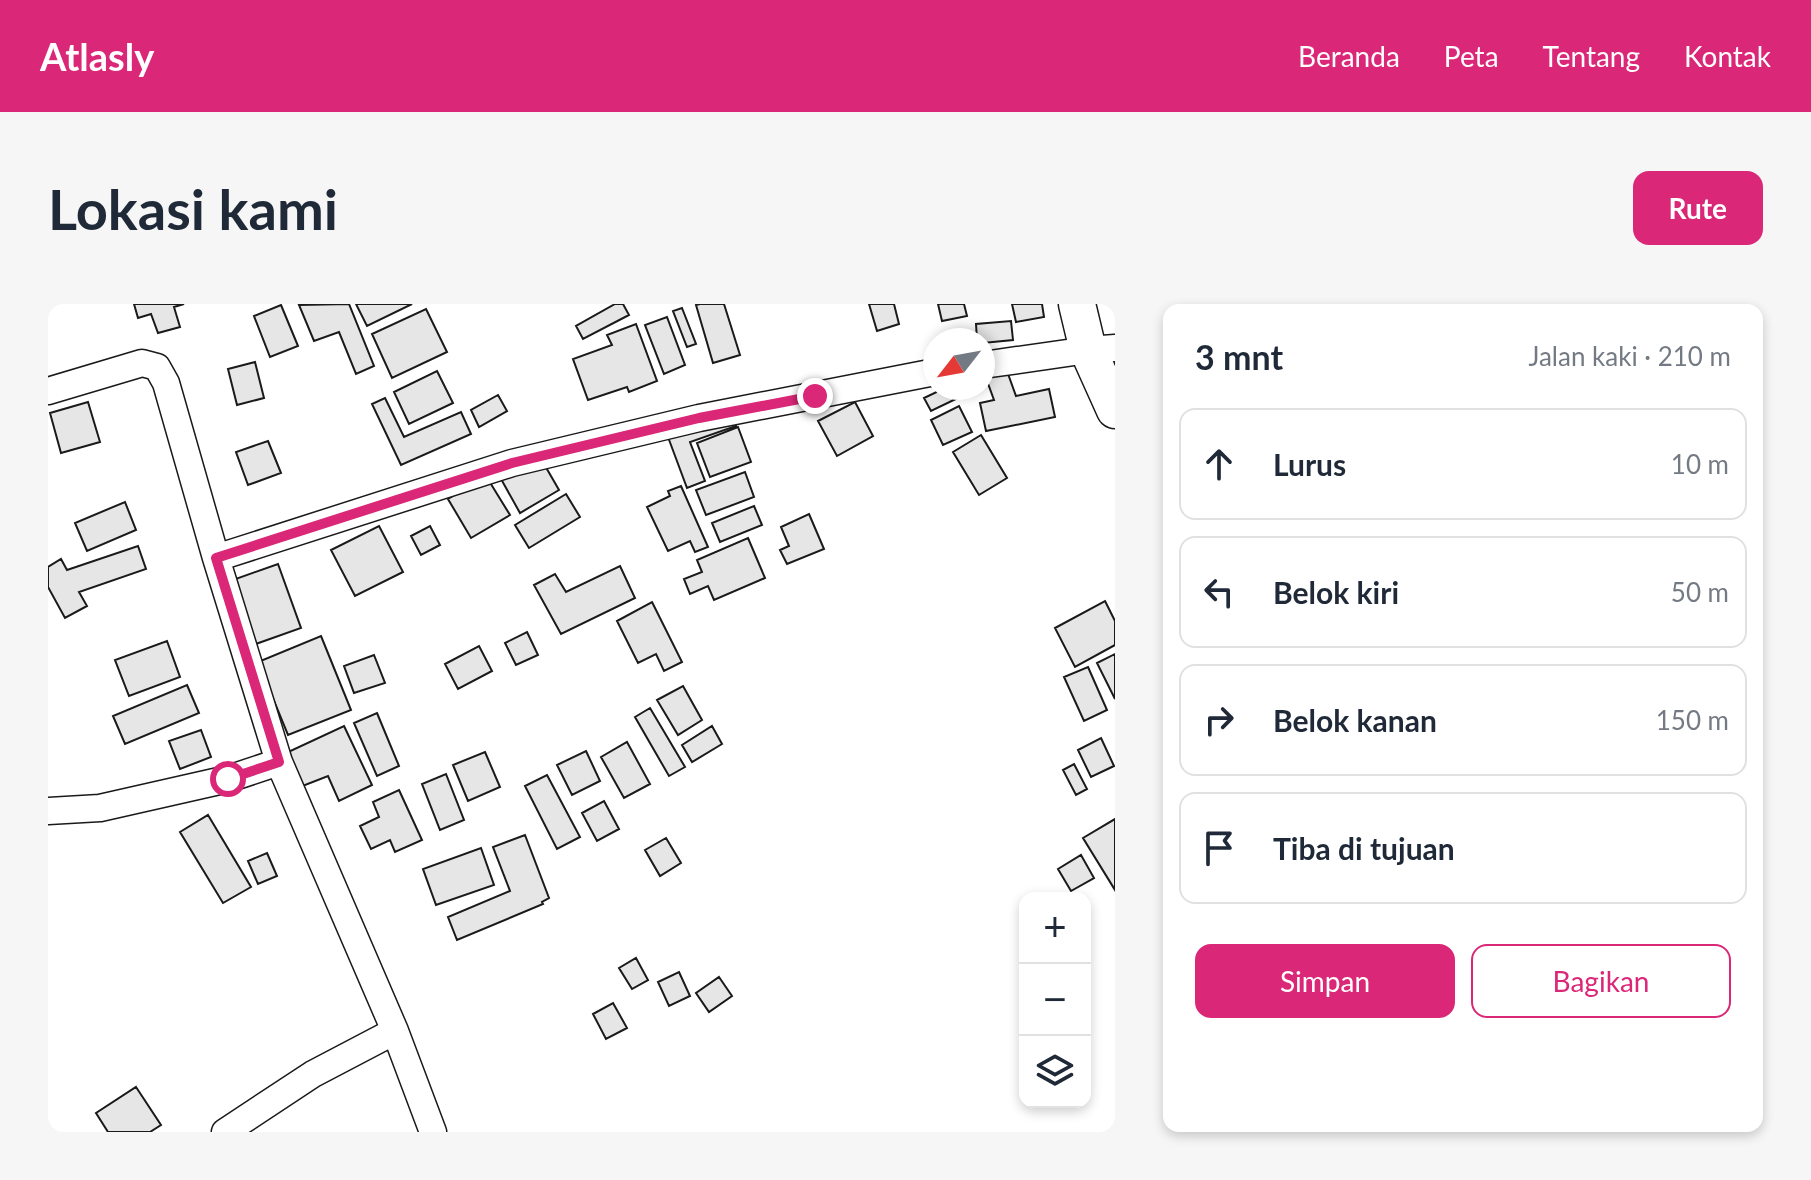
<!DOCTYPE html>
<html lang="id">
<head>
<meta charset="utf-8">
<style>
	:root { --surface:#fff; --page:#f6f6f7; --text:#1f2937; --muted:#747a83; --line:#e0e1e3; --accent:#db2777 }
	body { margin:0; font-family:Lato,sans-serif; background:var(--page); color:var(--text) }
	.controls { position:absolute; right:24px; bottom:24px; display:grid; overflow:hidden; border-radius:16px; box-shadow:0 4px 12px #0003 }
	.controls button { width:72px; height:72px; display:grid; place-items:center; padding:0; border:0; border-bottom:2px solid var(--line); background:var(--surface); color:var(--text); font:40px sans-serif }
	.compass { position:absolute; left:875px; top:24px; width:72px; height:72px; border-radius:50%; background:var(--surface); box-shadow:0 4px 12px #0003; rotate:239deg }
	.stop { position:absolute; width:24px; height:24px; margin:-18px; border:6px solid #db2777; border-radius:50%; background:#fff }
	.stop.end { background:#db2777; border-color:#fff; box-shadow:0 2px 8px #0008 }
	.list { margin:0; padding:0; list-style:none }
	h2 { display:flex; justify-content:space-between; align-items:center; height:104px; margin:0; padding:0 32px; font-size:34px }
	h2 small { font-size:26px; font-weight:400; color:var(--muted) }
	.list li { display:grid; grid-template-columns:52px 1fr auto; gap:24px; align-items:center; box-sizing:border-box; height:112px; margin:0 16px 16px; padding:0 16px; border:2px solid var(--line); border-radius:16px }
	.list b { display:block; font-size:30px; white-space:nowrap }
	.list em { font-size:26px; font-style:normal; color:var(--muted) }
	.actions { display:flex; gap:16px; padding:24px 32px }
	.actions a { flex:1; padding:18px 0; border:2px solid var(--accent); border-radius:16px; text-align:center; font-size:28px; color:var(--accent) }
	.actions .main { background:var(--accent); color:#fff }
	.icon { flex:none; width:44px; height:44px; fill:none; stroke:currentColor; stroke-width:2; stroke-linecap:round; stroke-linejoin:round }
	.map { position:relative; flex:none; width:1067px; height:828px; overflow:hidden; border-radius:16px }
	header { display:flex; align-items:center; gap:48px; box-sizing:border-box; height:112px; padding:0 40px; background:var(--accent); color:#fff }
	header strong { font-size:38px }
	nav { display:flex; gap:44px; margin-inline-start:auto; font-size:28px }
	.intro { display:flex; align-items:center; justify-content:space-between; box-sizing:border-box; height:192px; padding:0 48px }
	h1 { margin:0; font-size:56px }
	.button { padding:20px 36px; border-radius:16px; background:var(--accent); color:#fff; font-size:28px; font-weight:700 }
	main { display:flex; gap:48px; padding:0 48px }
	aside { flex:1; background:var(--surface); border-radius:16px; box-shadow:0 4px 12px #0003 }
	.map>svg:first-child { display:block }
</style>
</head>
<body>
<header>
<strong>Atlasly</strong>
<nav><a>Beranda</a><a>Peta</a><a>Tentang</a><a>Kontak</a></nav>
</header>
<div class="intro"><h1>Lokasi kami</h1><a class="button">Rute</a></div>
<main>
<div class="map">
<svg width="1067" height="828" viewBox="0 0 1067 828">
	<rect width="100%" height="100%" fill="#fff"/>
	<path fill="#e6e6e6" stroke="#1a1a1a" stroke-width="2" d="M 86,0 L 136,0 L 126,3 L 132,23 L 110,29 L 103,10 L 90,14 Z
		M 301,0 L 326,62 L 308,70 L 291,28 L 266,37 L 251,1 Z
		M 308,0 L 364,0 L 319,22 Z
		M 567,0 L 575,0 L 581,11 L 535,35 L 528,22 Z
		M 652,0 L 676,0 L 692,51 L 665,59 L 648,1 Z
		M 821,0 L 846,0 L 851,20 L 829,27 Z
		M 890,0 L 916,0 L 919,12 L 894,17 Z
		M 964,0 L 994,0 L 996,13 L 968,18 Z
		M 233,1 L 250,42 L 222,53 L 206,12 Z
		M 634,4 L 648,40 L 639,43 L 625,7 Z
		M 378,5 L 399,48 L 344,74 L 324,30 Z
		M 619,13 L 637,61 L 616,70 L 597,21 Z
		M 963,17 L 965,36 L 935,39 L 935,36 L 929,36 L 928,20 Z
		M 588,20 L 609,77 L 581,88 L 579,83 L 540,96 L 525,55 L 564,41 L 559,31 Z
		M 207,58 L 216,94 L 189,101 L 180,65 Z
		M 389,67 L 405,99 L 361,120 L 346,88 Z
		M 959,67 L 968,92 L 1001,85 L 1007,113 L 938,127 L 932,99 L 946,96 L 938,74 Z
		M 891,84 L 907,84 L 912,93 L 883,107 L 876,94 L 893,86 Z
		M 450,91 L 459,107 L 431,123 L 423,106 Z
		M 337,94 L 356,133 L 413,108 L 423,130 L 353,161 L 324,100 Z
		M 40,98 L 52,138 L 13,149 L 2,109 Z
		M 807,98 L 825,132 L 789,152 L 770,117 Z
		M 911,102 L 924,128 L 895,141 L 883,116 Z
		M 684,112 L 688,122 L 642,138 L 657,177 L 639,184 L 620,133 Z
		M 690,123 L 703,158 L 662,173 L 649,139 Z
		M 933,131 L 959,174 L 931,191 L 905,148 Z
		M 220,137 L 233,169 L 200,181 L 188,148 Z
		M 492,153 L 511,186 L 472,209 L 453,175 Z
		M 697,168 L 706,193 L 658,211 L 648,186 Z
		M 438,172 L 462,211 L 423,234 L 400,195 Z
		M 633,182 L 660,243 L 647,248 L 642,237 L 620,247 L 599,203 L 622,192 L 620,187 Z
		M 518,190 L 532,213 L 481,244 L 467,221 Z
		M 77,198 L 88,226 L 39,247 L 27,219 Z
		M 706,202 L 714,221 L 672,238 L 664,219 Z
		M 761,210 L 776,245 L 739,260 L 732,246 L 741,242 L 733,223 Z
		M 331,222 L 355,268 L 307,292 L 283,246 Z
		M 382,222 L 392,241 L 373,251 L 363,232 Z
		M 700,234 L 717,274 L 666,296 L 660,282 L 642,290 L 636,275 L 654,268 L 649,256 Z
		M 90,242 L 98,265 L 31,288 L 39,302 L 17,314 L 0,283 L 0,263 L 13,255 L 19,266 Z
		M 230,260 L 253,324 L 202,342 L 179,278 Z
		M 572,262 L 587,294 L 513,330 L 486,281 L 507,270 L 518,288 Z
		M 1057,297 L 1067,317 L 1067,341 L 1027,363 L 1007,324 Z
		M 604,298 L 634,358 L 616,367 L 608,350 L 590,359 L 569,317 Z
		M 479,328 L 490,351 L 468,361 L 457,339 Z
		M 273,332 L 303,406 L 240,431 L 210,358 Z
		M 119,337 L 132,373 L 81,392 L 67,356 Z
		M 431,342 L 444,367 L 410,385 L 397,360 Z
		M 1067,350 L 1067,395 L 1049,359 Z
		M 326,351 L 337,379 L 306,389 L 296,362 Z
		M 1040,363 L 1059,406 L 1036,417 L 1016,373 Z
		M 139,381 L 151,409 L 77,440 L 65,412 Z
		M 635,382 L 654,416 L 630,431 L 609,396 Z
		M 602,404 L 637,463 L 621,472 L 587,413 Z
		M 329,409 L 351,462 L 329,472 L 306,419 Z
		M 296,422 L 324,481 L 291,497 L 280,472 L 252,483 L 238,449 Z
		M 664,422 L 674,440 L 644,458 L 634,441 Z
		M 153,426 L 163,453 L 132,465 L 121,437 Z
		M 1053,434 L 1066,462 L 1043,473 L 1030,446 Z
		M 579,438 L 602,480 L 576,494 L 553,453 Z
		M 538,447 L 552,477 L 524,491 L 509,461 Z
		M 437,448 L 452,483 L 420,497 L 405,461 Z
		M 1026,460 L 1039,485 L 1028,491 L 1015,466 Z
		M 398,470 L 416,516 L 392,526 L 374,480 Z
		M 499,471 L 532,533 L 509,545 L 477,482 Z
		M 351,486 L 374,536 L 347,548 L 342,536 L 323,545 L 312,522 L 331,513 L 325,498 Z
		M 556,497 L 571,525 L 549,537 L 534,509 Z
		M 160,511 L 203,583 L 175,599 L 132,528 Z
		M 1067,515 L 1067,586 L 1035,534 Z
		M 477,531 L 501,594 L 494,598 L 495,600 L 409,636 L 400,613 L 462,587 L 445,543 Z
		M 618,534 L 633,559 L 612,572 L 597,546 Z
		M 433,544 L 446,581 L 388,601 L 375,565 Z
		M 219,549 L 229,572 L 210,580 L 200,557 Z
		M 1033,551 L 1046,574 L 1023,587 L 1010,565 Z
		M 588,654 L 600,676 L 584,685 L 571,664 Z
		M 631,668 L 642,692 L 621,702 L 610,678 Z
		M 671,673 L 684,692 L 661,708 L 648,689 Z
		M 565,699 L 579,724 L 558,735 L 545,710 Z
		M 88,783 L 113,821 L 102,828 L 60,828 L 48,809 Z"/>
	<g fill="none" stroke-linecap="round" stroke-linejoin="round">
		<defs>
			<path id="street" d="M 935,61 L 1040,46 L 1067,44
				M 0,87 L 94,59 L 109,63 L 118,79 L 168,254 L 464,159 L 651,114 L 887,68
				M 168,254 L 231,458 L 347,727 L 385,828
				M 0,507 L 52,504 L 180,475 L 231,458
				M 177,828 L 265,770 L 347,727"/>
			<path id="secondary" d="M 1029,0 L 1040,46 L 1067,106"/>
		</defs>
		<use href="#street" stroke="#1a1a1a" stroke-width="29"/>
		<use href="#secondary" stroke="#1a1a1a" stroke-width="39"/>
		<use href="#street" stroke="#fff" stroke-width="26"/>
		<use href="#secondary" stroke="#fff" stroke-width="36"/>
	</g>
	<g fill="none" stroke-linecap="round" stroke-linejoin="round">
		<path stroke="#db2777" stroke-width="10" d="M 180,475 L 231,458 L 168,254 L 464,159 L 651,114 L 767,92"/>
	</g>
</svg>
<div class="controls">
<button>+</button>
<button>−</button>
<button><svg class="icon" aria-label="layers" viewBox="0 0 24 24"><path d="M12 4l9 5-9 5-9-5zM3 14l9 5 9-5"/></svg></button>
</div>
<svg class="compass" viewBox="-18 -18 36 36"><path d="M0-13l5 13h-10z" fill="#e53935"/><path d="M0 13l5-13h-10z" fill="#747a83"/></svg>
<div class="stop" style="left:180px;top:475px"></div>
<div class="stop end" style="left:767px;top:92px"></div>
</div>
<aside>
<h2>3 mnt<small>Jalan kaki · 210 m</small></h2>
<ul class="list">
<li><svg class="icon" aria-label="ahead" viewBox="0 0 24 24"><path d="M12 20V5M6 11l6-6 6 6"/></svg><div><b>Lurus</b></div><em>10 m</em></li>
<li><svg class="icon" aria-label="left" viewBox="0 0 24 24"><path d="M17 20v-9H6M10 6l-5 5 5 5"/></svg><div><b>Belok kiri</b></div><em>50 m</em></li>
<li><svg class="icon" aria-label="right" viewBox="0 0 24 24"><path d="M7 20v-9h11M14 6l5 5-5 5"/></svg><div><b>Belok kanan</b></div><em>150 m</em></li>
<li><svg class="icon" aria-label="arrive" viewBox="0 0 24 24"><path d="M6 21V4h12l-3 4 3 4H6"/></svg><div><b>Tiba di tujuan</b></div></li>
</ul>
<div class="actions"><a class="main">Simpan</a><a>Bagikan</a></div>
</aside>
</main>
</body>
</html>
